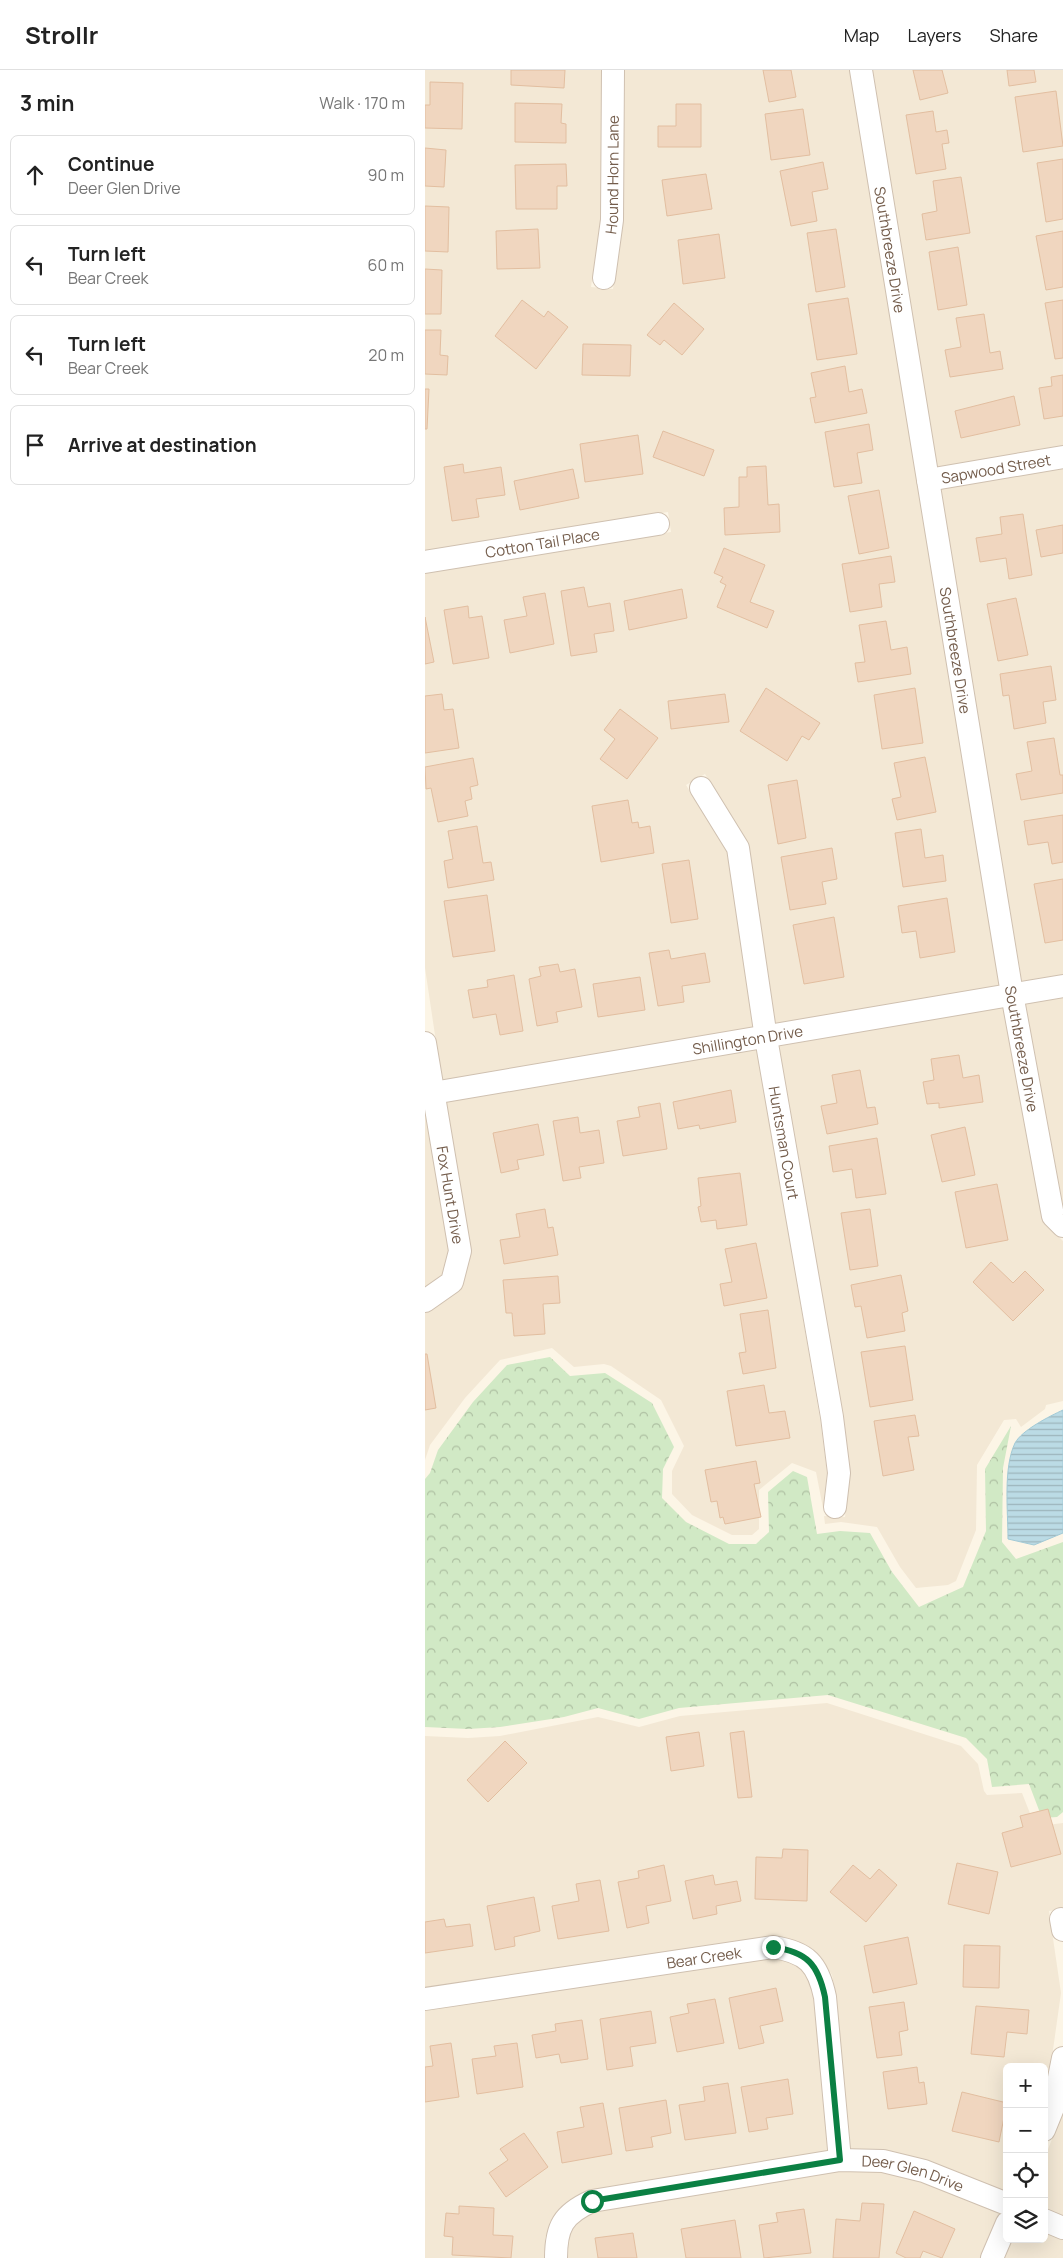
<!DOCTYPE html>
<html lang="en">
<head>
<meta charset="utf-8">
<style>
	:root { --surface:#fff; --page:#f2f2f2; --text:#222; --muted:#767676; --line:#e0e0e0 }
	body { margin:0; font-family:Manrope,sans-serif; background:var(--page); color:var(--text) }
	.controls { position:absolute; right:15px; bottom:15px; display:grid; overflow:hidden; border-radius:8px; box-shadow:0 5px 20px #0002 }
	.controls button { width:45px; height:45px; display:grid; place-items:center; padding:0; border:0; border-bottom:1px solid var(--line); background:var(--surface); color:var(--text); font:25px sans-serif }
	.stop { position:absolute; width:15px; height:15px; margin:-11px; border:4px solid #0b8043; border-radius:50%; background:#fff }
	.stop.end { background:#0b8043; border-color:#fff; box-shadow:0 1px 5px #0008 }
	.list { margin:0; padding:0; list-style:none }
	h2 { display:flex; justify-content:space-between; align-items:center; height:65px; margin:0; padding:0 20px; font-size:21px }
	h2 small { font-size:16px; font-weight:400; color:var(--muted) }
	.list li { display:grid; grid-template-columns:32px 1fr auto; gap:15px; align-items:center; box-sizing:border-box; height:80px; margin:0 10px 10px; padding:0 10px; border:1px solid var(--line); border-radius:8px }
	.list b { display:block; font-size:19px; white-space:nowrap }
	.list p { margin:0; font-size:16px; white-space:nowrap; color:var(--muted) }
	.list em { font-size:16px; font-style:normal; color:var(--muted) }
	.icon { flex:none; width:28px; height:28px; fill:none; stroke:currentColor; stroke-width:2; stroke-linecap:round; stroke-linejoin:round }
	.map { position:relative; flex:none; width:638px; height:2188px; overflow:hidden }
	header { display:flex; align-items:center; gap:30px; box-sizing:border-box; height:70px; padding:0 25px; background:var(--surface); border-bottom:1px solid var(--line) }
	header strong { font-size:24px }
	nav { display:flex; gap:28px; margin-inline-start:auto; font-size:18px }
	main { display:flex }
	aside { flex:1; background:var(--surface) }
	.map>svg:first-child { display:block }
</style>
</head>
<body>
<header>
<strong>Strollr</strong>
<nav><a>Map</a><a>Layers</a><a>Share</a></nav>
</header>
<main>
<aside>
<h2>3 min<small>Walk · 170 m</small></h2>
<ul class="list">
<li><svg class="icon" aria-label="ahead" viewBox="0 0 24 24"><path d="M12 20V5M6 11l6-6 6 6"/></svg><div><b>Continue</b><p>Deer Glen Drive</p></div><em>90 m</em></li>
<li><svg class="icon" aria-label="left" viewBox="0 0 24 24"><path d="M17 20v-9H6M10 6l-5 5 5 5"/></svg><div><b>Turn left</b><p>Bear Creek</p></div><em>60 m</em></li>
<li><svg class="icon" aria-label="left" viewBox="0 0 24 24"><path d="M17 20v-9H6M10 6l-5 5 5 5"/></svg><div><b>Turn left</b><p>Bear Creek</p></div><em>20 m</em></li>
<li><svg class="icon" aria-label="arrive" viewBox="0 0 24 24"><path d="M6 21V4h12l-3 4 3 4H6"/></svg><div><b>Arrive at destination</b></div></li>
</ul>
</aside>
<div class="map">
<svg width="638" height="2188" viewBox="0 0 638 2188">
	<defs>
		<pattern id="forest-crowns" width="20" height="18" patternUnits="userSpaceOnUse" patternTransform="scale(1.25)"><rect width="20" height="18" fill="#d1e9c5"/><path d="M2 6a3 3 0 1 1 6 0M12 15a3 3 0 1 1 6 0" fill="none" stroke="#aec0a2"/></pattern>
		<pattern id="water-rules" width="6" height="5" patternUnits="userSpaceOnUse" patternTransform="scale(1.25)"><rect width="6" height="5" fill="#bbdbe5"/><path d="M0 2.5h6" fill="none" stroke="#9db5bc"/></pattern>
	</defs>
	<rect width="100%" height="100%" fill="#fcf5e6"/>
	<path fill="#f3e8d5" d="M 0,0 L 177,0 L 176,150 L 166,217 L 188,219 L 198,150 L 200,0 L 425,0 L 575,916 L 351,956 L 324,776 L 280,704 L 261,715 L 302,782 L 329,960 L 17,1012 L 0,898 L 0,502 L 246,462 L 243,442 L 0,482 Z
		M 447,0 L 638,0 L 638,377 L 512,399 Z
		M 638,397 L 638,905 L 597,912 L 515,418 Z
		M 638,926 L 638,1136 L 600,932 Z
		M 578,936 L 620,1153 L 638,1171 L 638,1331 L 621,1335 L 620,1339 L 596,1357 L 591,1349 L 579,1350 L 552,1395 L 551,1460 L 531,1511 L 523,1515 L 491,1518 L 475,1497 L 452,1457 L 416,1452 L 400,1454 L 399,1446 L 420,1447 L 425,1401 L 418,1345 L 354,976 Z
		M 332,979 L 395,1349 L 402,1403 L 398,1438 L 391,1402 L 367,1393 L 334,1420 L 334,1459 L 327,1465 L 307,1465 L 267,1445 L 247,1424 L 247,1401 L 259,1376 L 236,1330 L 186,1296 L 179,1294 L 149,1297 L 127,1278 L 75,1290 L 40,1328 L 5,1375 L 0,1390 L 0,1242 L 38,1214 L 46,1179 L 20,1031 Z
		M 0,1043 L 24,1181 L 17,1207 L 0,1219 Z
		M 402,1633 L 536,1676 L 553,1694 L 559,1721 L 562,1725 L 597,1723 L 608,1751 L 614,1756 L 638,1753 L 638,1839 L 624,1841 L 636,1923 L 625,2001 L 619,2026 L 619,1997 L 582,1997 L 582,2123 L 426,2080 L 411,1926 L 407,1905 L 395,1886 L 372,1871 L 346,1867 L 0,1919 L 0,1666 L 43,1668 L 75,1666 L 173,1647 L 214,1657 L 255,1646 Z
		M 347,1888 L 364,1890 L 379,1900 L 385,1911 L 389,1929 L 403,2082 L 165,2121 L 147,2129 L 131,2143 L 120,2168 L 120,2188 L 0,2188 L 0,1939 Z
		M 638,2042 L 638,2147 L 619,2139 L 619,2089 Z
		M 415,2100 L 456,2101 L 495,2111 L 574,2142 L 555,2188 L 142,2188 L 142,2169 L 149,2155 L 158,2146 L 170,2140 Z
		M 619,2161 L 638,2170 L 638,2188 L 579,2188 L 587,2169 L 619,2169 Z"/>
	<path fill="url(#forest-crowns)" d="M 125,1287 L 145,1306 L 180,1303 L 227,1333 L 249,1377 L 238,1399 L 237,1428 L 261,1452 L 304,1474 L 331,1474 L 344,1462 L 343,1422 L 368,1401 L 382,1407 L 392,1464 L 415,1461 L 445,1463 L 467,1502 L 494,1537 L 538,1517 L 561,1461 L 560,1399 L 586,1356 L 578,1398 L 577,1472 L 591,1489 L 638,1472 L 638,1742 L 632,1747 L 617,1748 L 604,1714 L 567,1717 L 562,1689 L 541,1668 L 403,1625 L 254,1638 L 214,1649 L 173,1638 L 139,1647 L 75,1657 L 43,1659 L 0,1657 L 0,1409 L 5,1403 L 13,1380 L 48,1332 L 82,1295 Z"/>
	<path fill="url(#water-rules)" stroke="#a2cad6" d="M 638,1340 L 638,1463 L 609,1475 L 583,1469 C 583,1441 578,1398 590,1373 C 597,1360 625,1346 638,1340 Z"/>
	<path fill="#f0d6bf" stroke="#e2bea0" d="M 86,0 L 140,0 L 139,18 L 86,15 Z
		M 338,0 L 366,0 L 371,27 L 344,32 Z
		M 488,0 L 517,0 L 523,23 L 495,30 Z
		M 582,0 L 609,0 L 611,12 L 584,16 Z
		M 5,12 L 38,13 L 37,59 L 0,58 L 0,35 L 5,35 Z
		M 631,21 L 638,76 L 598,82 L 590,27 Z
		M 90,33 L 137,34 L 136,53 L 141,54 L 141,73 L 90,72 Z
		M 251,34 L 276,34 L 276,77 L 233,77 L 233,56 L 251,56 Z
		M 378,39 L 385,85 L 346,90 L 340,44 Z
		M 508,41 L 511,62 L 522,60 L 524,73 L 517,74 L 521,99 L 491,104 L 481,45 Z
		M 0,78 L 21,80 L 19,117 L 0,116 Z
		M 638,89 L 638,149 L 621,152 L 612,93 Z
		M 398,92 L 403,119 L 387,122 L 392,151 L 366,156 L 355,101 Z
		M 141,94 L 142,116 L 132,116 L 132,139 L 91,139 L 90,95 Z
		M 281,104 L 287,139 L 242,146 L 237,110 Z
		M 536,107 L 545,163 L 501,170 L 497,144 L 512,141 L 508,111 Z
		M 0,136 L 24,137 L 23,182 L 0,181 Z
		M 113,159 L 115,198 L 72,199 L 71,161 Z
		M 411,159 L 420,217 L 391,222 L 382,163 Z
		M 638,161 L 638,217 L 621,220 L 611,166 Z
		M 294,164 L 300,208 L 258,214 L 253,170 Z
		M 533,177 L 542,235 L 513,240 L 504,182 Z
		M 0,199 L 17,200 L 16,244 L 0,244 Z
		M 423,228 L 432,284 L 392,290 L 383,234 Z
		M 97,230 L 119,247 L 123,241 L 143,257 L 111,299 L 70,266 Z
		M 638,230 L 638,288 L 630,289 L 620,233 Z
		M 249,233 L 279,259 L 257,285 L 239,270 L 235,275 L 222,265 Z
		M 559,244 L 565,283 L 575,281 L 578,299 L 525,307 L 520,280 L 536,277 L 531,248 Z
		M 0,260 L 16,260 L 15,285 L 23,286 L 22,305 L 0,304 Z
		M 158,274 L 206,275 L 205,306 L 157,305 Z
		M 420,296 L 424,322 L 437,319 L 442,343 L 390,353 L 385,328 L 391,327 L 386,303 Z
		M 638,305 L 638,346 L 619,349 L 614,318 L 627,316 L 626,307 Z
		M 0,319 L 4,319 L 2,359 L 0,359 Z
		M 589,326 L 595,355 L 536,368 L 530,341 Z
		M 444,354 L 448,380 L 432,383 L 437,413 L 409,417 L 400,362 Z
		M 238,361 L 289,380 L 279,406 L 228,387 Z
		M 213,365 L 218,404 L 160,412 L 155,374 Z
		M 38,394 L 39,403 L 76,397 L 80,425 L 51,429 L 54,447 L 27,451 L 19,397 Z
		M 341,396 L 343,435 L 354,434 L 355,462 L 300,465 L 299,438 L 314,437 L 314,407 L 322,407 L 322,397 Z
		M 148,399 L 154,428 L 95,440 L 89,411 Z
		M 454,420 L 464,478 L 434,484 L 423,426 Z
		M 598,444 L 607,505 L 584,509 L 581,488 L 555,492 L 551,468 L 577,464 L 575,447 Z
		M 638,455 L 638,483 L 616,487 L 611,460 Z
		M 299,478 L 340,495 L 325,532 L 349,541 L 342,558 L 292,537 L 301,515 L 295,512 L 298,507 L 289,503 Z
		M 466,486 L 470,512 L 454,514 L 457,537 L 425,542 L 417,494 Z
		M 159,517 L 163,537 L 185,533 L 189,561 L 169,564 L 172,582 L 146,586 L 136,521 Z
		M 257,519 L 262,548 L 204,560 L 199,531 Z
		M 120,523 L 129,574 L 85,583 L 79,550 L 102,546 L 98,527 Z
		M 591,528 L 603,585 L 573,591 L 562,534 Z
		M 43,536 L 44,548 L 57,546 L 64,588 L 28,594 L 19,540 Z
		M 0,547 L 9,592 L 0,594 Z
		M 461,551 L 466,580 L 482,577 L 486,604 L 433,612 L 430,593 L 440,592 L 434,555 Z
		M 626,596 L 631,630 L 618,632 L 621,653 L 589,659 L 584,625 L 578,626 L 575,604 Z
		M 341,618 L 395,653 L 384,670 L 377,666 L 362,691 L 315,661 Z
		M 490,618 L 498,673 L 457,679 L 449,625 Z
		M 17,624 L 19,640 L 28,639 L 34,678 L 0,683 L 0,626 Z
		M 300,624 L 304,652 L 246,659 L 243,631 Z
		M 195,639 L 233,668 L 202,709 L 175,689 L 190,669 L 179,660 Z
		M 629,668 L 635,705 L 638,705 L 638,723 L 596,730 L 591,704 L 607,701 L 602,672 Z
		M 500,687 L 511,742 L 472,750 L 467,729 L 476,727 L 469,693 Z
		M 48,688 L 53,715 L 45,717 L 47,729 L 40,731 L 43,746 L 13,752 L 6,718 L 1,719 L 0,697 Z
		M 372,710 L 381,768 L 353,774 L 343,715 Z
		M 203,730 L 207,753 L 213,752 L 214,758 L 225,756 L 229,783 L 176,792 L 167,736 Z
		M 638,745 L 638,792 L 627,794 L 623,772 L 603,775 L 599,751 Z
		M 52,756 L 58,793 L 66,792 L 69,810 L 23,818 L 19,791 L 28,789 L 23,761 Z
		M 496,759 L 500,788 L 518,785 L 521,811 L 478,817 L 470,763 Z
		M 407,778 L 412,809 L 397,812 L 401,834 L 365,840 L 356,787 Z
		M 264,790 L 273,849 L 246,853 L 237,794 Z
		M 638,809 L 638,870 L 620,873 L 609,814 Z
		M 62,825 L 70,881 L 28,887 L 19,831 Z
		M 522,828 L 530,882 L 495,888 L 491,861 L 477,863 L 473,836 Z
		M 409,847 L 419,907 L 379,914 L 368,855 Z
		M 244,880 L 246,889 L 280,883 L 285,912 L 257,916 L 259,932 L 233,936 L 224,883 Z
		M 133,894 L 135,902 L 150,899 L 157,937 L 131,942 L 133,952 L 112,956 L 104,909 L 116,906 L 114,897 Z
		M 89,905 L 98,961 L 75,965 L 71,944 L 48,948 L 43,920 L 63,917 L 62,910 Z
		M 215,907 L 220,940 L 173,947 L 168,914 Z
		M 534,985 L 538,1008 L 554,1005 L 558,1032 L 514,1038 L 514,1033 L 502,1034 L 498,1012 L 509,1010 L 506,989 Z
		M 435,1000 L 442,1038 L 450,1037 L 453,1054 L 402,1064 L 396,1036 L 412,1033 L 407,1005 Z
		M 306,1020 L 311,1052 L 275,1059 L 274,1055 L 253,1059 L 248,1032 Z
		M 235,1033 L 242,1079 L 198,1086 L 192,1051 L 215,1047 L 213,1037 Z
		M 153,1047 L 155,1063 L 174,1060 L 179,1093 L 154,1097 L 156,1108 L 138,1111 L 128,1051 Z
		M 113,1054 L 119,1085 L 92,1090 L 94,1099 L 76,1103 L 68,1063 Z
		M 540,1057 L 550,1105 L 517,1112 L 506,1065 Z
		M 452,1068 L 461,1124 L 431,1128 L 427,1099 L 408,1102 L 404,1076 Z
		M 315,1103 L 322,1155 L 292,1159 L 291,1150 L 276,1152 L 273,1137 L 276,1136 L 273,1108 Z
		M 572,1114 L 583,1170 L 541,1178 L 530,1122 Z
		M 120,1139 L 123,1158 L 128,1157 L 133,1185 L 79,1194 L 75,1170 L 95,1167 L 91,1144 Z
		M 445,1139 L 453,1196 L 425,1200 L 416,1143 Z
		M 331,1173 L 342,1228 L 299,1236 L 295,1214 L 307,1212 L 300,1179 Z
		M 566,1192 L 588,1213 L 600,1201 L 619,1220 L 588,1251 L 548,1212 Z
		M 476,1205 L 483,1241 L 477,1243 L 480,1261 L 442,1268 L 436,1236 L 430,1237 L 426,1215 Z
		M 133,1206 L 135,1233 L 118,1234 L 120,1264 L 89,1266 L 87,1243 L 81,1243 L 78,1210 Z
		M 343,1240 L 351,1298 L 318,1304 L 314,1283 L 321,1282 L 315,1244 Z
		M 480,1276 L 488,1330 L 445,1337 L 436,1282 Z
		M 0,1284 L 2,1284 L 11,1338 L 0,1340 Z
		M 339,1315 L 344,1343 L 360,1341 L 365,1368 L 311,1376 L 302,1321 Z
		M 490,1345 L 494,1366 L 483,1367 L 489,1400 L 458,1406 L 449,1351 Z
		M 331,1391 L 335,1413 L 329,1414 L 336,1447 L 300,1454 L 298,1447 L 295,1448 L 292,1431 L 286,1432 L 280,1400 Z
		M 319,1661 L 327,1727 L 313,1728 L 305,1663 Z
		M 274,1662 L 279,1696 L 246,1701 L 241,1667 Z
		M 80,1671 L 102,1693 L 63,1732 L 42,1710 Z
		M 623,1739 L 636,1784 L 586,1797 L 577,1763 L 598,1757 L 595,1746 Z
		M 358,1779 L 383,1780 L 382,1831 L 330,1829 L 331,1787 L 357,1788 Z
		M 532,1793 L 573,1802 L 564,1844 L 523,1834 Z
		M 239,1795 L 246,1831 L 221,1836 L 224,1853 L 202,1858 L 193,1812 L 214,1808 L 213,1801 Z
		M 428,1795 L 445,1809 L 454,1799 L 472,1815 L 441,1852 L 405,1822 Z
		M 288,1805 L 290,1815 L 312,1811 L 316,1831 L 291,1836 L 292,1844 L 268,1849 L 260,1811 Z
		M 175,1810 L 184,1861 L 133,1869 L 127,1836 L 154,1831 L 151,1814 Z
		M 109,1827 L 115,1861 L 89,1867 L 90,1876 L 70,1880 L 62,1836 Z
		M 19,1849 L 21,1857 L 45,1854 L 48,1876 L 0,1883 L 0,1852 Z
		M 483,1867 L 492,1914 L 448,1923 L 439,1876 Z
		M 539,1875 L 575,1876 L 574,1918 L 538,1917 Z
		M 351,1918 L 358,1951 L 335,1956 L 339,1973 L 314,1979 L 304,1928 Z
		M 290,1929 L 299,1973 L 252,1982 L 245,1947 L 264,1943 L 262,1934 Z
		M 479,1932 L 483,1960 L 474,1962 L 477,1985 L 452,1988 L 444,1937 Z
		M 551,1936 L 604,1940 L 602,1964 L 582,1962 L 579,1987 L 546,1984 Z
		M 226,1941 L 231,1973 L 205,1977 L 208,1996 L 182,2000 L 175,1949 Z
		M 157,1950 L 163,1989 L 136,1993 L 134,1984 L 111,1988 L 107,1965 L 131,1961 L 130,1954 Z
		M 26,1973 L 34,2027 L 0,2032 L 0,1997 L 8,1996 L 5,1976 Z
		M 92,1973 L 98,2017 L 52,2024 L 47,1989 L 71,1986 L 69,1976 Z
		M 492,1997 L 494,2013 L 499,2012 L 502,2034 L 463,2039 L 458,2002 Z
		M 363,2009 L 368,2044 L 341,2048 L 343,2059 L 324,2062 L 316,2017 Z
		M 303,2013 L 311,2063 L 260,2070 L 254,2035 L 280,2031 L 278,2017 Z
		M 537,2022 L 582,2033 L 574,2072 L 527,2061 Z
		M 241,2030 L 246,2063 L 226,2067 L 228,2077 L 201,2081 L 194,2038 Z
		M 178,2033 L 187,2084 L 137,2093 L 132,2062 L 159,2057 L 155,2037 Z
		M 99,2063 L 123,2097 L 81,2127 L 64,2103 L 83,2090 L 75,2079 Z
		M 437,2133 L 459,2134 L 454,2188 L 408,2188 L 411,2149 L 435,2151 Z
		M 34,2136 L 69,2138 L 68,2165 L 88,2166 L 86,2188 L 27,2185 L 28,2167 L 19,2166 L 21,2143 L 34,2144 Z
		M 379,2139 L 386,2183 L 339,2188 L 334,2155 L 353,2152 L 351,2143 Z
		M 489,2141 L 530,2159 L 517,2188 L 498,2181 L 495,2188 L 481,2188 L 471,2183 Z
		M 310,2150 L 316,2188 L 261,2188 L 256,2159 Z
		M 208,2163 L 212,2188 L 173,2188 L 170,2168 Z"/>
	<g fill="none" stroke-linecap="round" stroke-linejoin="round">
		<defs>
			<g id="minor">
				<path id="s1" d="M 436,0 L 587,924 L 628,1146 L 638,1156"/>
				<path id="s2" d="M 179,208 L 187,150 L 188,0"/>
				<path id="s3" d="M 503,410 L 638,387"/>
				<path id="s4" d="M 0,492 L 233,454"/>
				<path id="s5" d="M 276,718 L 313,778 L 341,968 L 407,1347 L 414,1403 L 410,1437"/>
				<path id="s6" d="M 0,973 L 35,1181 L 27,1212 L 0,1231"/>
				<path id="s7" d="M 8,1023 L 638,916"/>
				<path d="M 636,1849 L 638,1860"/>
				<path id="s8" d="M 0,1929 L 348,1877 C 382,1882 393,1894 400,1927 L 415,2090"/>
				<path d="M 619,2060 L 628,2038 L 638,1988"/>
				<path d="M 619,2150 L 638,2158"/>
				<path id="s9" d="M 131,2188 C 131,2157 138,2144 167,2131 L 415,2090 L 458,2091 L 499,2101 L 582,2134"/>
				<path d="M 567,2188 L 582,2153"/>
			</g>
		</defs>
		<use href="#minor" stroke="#cfc0b0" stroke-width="24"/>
		<use href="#minor" stroke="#fff" stroke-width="22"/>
	</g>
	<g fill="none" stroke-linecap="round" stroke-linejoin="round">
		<path stroke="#0b8043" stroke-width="6" d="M 167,2131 L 415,2090 L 400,1927 C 393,1894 382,1882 348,1877"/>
	</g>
	<g text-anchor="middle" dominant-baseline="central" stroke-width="4" stroke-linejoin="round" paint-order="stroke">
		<g font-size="15" fill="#745d4c" stroke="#fef9ed">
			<text stroke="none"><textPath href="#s2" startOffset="104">Hound Horn Lane</textPath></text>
			<text stroke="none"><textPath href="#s1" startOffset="182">Southbreeze Drive</textPath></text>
			<text stroke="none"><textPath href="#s3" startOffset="69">Sapwood Street</textPath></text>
			<text stroke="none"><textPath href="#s4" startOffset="119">Cotton Tail Place</textPath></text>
			<text stroke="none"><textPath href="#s1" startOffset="588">Southbreeze Drive</textPath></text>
			<text stroke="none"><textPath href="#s7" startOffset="319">Shillington Drive</textPath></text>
			<text stroke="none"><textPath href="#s1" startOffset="992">Southbreeze Drive</textPath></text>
			<text stroke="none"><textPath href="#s5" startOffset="369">Huntsman Court</textPath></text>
			<text stroke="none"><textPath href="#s6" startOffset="154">Fox Hunt Drive</textPath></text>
			<text stroke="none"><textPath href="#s8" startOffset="282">Bear Creek</textPath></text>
			<text stroke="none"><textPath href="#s9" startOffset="399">Deer Glen Drive</textPath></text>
		</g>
	</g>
</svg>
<div class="controls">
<button>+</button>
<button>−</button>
<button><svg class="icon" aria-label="locate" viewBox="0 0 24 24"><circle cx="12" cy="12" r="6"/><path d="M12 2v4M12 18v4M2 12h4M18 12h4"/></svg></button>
<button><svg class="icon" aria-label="layers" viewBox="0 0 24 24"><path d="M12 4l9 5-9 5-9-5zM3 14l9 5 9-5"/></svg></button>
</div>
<div class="stop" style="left:167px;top:2131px"></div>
<div class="stop end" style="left:348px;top:1877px"></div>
</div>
</main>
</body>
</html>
